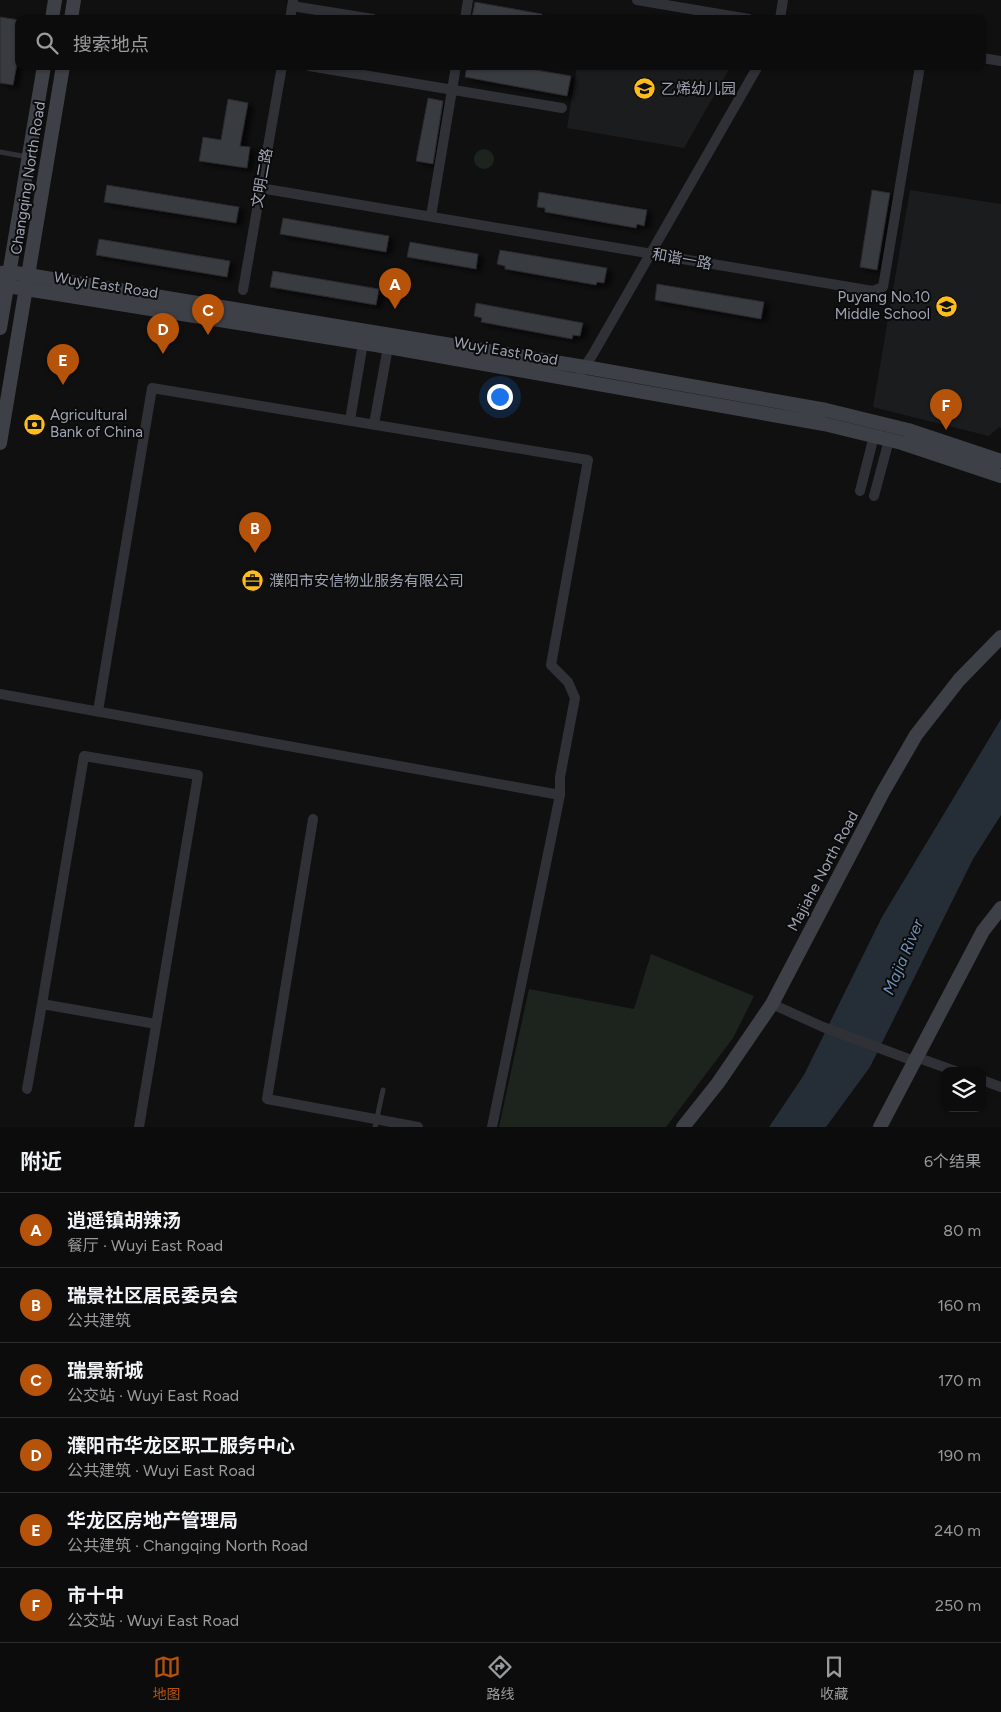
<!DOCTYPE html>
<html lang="zh">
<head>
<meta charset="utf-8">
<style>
	:root { --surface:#0c0c0d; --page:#1a1a1b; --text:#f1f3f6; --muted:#9a9b9d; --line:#2c2c2e; --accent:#b45309 }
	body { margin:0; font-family:Figtree,"Noto Sans SC",sans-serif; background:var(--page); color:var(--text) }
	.controls { position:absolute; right:15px; bottom:15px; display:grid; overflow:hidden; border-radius:10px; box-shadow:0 1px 4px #0004 }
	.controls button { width:45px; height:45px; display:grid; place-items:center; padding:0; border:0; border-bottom:1px solid var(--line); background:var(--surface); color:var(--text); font:25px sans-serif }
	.you { position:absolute; left:499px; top:396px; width:18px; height:18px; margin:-12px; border:4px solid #fff; border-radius:50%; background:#1a73e8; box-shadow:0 0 0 8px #1a73e833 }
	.badge { display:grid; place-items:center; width:32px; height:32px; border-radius:50%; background:var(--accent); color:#fff; font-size:16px; font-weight:700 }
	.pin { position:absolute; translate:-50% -41px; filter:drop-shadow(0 1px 2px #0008) }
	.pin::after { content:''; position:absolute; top:26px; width:18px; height:15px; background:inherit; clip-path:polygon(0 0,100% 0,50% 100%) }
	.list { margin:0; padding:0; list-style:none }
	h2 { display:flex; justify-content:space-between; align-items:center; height:65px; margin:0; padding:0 20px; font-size:21px }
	h2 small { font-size:16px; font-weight:400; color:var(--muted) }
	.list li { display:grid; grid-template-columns:32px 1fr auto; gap:15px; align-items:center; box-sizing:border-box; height:75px; padding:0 20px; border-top:1px solid var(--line) }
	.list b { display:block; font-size:19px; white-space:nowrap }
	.list p { margin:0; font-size:16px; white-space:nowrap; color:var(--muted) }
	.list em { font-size:16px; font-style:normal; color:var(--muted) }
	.icon { flex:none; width:28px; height:28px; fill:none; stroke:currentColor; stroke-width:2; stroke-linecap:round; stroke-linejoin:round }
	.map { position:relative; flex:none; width:1001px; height:1127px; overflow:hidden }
	.search { position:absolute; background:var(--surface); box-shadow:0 1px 4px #0004; left:15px; right:15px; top:15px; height:55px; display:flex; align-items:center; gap:12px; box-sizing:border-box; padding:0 18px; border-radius:10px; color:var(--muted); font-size:19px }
	.sheet { height:515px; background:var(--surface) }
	nav { display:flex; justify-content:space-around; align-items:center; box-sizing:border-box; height:70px; border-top:1px solid var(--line); background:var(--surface); font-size:14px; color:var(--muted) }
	nav a { display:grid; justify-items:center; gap:2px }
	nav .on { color:var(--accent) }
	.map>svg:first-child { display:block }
</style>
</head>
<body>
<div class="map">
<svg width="1001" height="1127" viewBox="0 0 1001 1127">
	<defs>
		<filter id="shadow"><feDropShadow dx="5.5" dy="3" stdDeviation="2.5" flood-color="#0009"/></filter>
	</defs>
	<rect width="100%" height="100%" fill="#101011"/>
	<path fill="#1b1c1e" d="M 577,66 L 731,66 L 684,148 L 567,128 Z
		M 910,190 L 1001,204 L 1001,428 L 999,427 L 989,436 L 873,407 Z"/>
	<path fill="#1c241d" d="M474 159a10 10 0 1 1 20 0a10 10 0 1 1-20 0Z
		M 651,954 L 754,996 L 733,1038 L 666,1127 L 499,1127 L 529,989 L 634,1009 Z"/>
	<path fill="#252e36" d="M 1001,719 L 1001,815 L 973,859 L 870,1067 L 826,1127 L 769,1127 L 804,1075 L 882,917 Z"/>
	<path fill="#393a3f" stroke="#2a292e" filter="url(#shadow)" d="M 475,2 L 542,14 L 541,19 L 472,17 Z
		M 0,17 L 19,20 L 19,53 L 13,85 L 0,83 Z
		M 467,66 L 514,66 L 571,76 L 567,96 L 465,77 Z
		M 428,98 L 443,101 L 433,164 L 416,161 Z
		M 228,99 L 248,103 L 240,146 L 250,147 L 247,168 L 199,161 L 203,137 L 221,140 Z
		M 107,185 L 239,207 L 236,223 L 104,202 Z
		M 872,190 L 890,193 L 877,270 L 860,267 Z
		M 539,192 L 647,210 L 644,226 L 637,224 L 636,228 L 545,212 L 545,208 L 537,207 Z
		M 283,218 L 389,236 L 386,252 L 280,234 Z
		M 99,239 L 230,261 L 227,277 L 96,255 Z
		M 410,242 L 478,254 L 476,269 L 407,257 Z
		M 500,250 L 607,268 L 604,283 L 597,282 L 596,285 L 505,269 L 505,266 L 497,264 Z
		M 273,271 L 379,289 L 376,305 L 270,287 Z
		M 657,284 L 764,302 L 761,319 L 655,300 Z
		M 476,303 L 583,323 L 580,336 L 573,335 L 572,339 L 481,322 L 482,318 L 474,316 Z"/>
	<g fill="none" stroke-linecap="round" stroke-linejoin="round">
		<path stroke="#303137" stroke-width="5" d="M 0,152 L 28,157
			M 375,1127 L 383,1090"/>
		<path stroke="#303137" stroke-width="10" d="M 637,0 L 749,19
			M 292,6 L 373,19
			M 290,19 L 293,1
			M 465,19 L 468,0
			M 780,19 L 783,0
			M 982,58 L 1001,61
			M 309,66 L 562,108
			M 260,188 L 873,291 L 883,287 L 920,66
			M 431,216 L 456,66
			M 243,290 L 282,66
			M 581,372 L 593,354 L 758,66
			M 350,420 L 363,343
			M 374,424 L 388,347
			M 860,491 L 874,436
			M 874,496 L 889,440
			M 0,694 L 560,795
			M 98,711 L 152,388 L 588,460 L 551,665 L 568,682 L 575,698 L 560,777 L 560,795 L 492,1127
			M 313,819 L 267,1099 L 418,1127
			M 42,1004 L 156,1024
			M 772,1004 L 823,1027 L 914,1061
			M 916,1057 L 955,1071
			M 982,1080 L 1001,1087
			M 27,1089 L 42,1004 L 84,756 L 198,775 L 139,1127"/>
		<path stroke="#3e4047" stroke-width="14" d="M 52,19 L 55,0
			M 71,19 L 74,0
			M 0,273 L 9,272 L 28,275 L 585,367 L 826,410 L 908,430 L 1001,461
			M 0,285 L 388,347 L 824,424 L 902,443 L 1001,476
			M 0,328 L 44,66
			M 0,443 L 63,66
			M 683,1127 L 718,1083 L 772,1004 L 883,792 L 916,735 L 959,680 L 1001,637
			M 880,1127 L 983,931 L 1001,908"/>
	</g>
	<defs>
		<symbol id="school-disc" viewBox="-11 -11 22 22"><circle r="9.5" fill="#ffbd1a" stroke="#0b0b0c"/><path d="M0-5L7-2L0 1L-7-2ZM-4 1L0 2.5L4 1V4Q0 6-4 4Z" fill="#111"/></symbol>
		<symbol id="bank-disc" viewBox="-11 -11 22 22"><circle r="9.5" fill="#ffbd1a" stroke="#0b0b0c"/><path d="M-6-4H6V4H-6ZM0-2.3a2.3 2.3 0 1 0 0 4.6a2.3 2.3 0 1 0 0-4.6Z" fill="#111"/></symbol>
		<symbol id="office-disc" viewBox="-11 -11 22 22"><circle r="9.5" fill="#ffbd1a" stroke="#0b0b0c"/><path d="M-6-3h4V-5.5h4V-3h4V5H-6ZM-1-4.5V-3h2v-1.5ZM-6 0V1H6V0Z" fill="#111"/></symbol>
	</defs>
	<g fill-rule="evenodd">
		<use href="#school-disc" x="632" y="76" width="25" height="25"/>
		<use href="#school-disc" x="934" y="294" width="25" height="25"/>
		<use href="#bank-disc" x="22" y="412" width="25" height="25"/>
		<use href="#office-disc" x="240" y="568" width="25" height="25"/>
	</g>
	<g text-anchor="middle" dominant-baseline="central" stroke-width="4" stroke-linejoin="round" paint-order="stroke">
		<g font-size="15" fill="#9fa4b4" stroke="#0b0b0c" text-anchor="start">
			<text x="661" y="89">乙烯幼儿园</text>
			<text x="930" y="297" text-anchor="end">Puyang No.10<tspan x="930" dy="17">Middle School</tspan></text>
			<text x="50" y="415">Agricultural<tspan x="50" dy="17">Bank of China</tspan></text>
			<text x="269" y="581">濮阳市安信物业服务有限公司</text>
		</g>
		<g font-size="15" fill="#9fa4b4" stroke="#0b0b0c">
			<text transform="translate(28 178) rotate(-81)">Changqing North Road</text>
			<text transform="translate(262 178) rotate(-80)">文明二路</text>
			<text transform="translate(682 259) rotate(10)">和谐一路</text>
			<text transform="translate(106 285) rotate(9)">Wuyi East Road</text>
			<text transform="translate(506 351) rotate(10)">Wuyi East Road</text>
			<text transform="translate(823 871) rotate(-62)">Majiahe North Road</text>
		</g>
		<g font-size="16" font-style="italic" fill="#7191b4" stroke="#0b0b0c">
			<text transform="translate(903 957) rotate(-67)">Majia River</text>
		</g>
	</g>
</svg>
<div class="controls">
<button><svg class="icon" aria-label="layers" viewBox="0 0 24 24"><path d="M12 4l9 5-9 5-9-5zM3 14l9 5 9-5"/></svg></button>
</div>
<div class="you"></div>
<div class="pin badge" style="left:395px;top:309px">A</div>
<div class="pin badge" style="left:255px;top:553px">B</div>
<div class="pin badge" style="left:208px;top:335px">C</div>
<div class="pin badge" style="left:163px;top:354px">D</div>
<div class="pin badge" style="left:63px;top:385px">E</div>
<div class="pin badge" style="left:946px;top:430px">F</div>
<div class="search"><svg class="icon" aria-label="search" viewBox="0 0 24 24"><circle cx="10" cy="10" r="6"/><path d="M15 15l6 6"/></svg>搜索地点</div>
</div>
<section class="sheet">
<h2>附近<small>6个结果</small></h2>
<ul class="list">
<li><span class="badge">A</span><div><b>逍遥镇胡辣汤</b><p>餐厅 · Wuyi East Road</p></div><em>80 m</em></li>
<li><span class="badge">B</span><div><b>瑞景社区居民委员会</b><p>公共建筑</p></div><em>160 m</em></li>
<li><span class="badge">C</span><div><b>瑞景新城</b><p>公交站 · Wuyi East Road</p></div><em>170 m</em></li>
<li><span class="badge">D</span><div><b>濮阳市华龙区职工服务中心</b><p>公共建筑 · Wuyi East Road</p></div><em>190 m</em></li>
<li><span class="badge">E</span><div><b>华龙区房地产管理局</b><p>公共建筑 · Changqing North Road</p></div><em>240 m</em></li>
<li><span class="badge">F</span><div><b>市十中</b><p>公交站 · Wuyi East Road</p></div><em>250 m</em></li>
</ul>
</section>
<nav>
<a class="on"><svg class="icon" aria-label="map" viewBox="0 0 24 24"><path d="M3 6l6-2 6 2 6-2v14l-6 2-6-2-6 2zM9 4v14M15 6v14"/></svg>地图</a>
<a><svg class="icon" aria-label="directions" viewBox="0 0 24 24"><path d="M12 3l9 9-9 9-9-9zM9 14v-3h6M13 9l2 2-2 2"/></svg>路线</a>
<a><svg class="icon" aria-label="saved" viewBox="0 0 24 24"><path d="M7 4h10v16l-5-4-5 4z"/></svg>收藏</a>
</nav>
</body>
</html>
